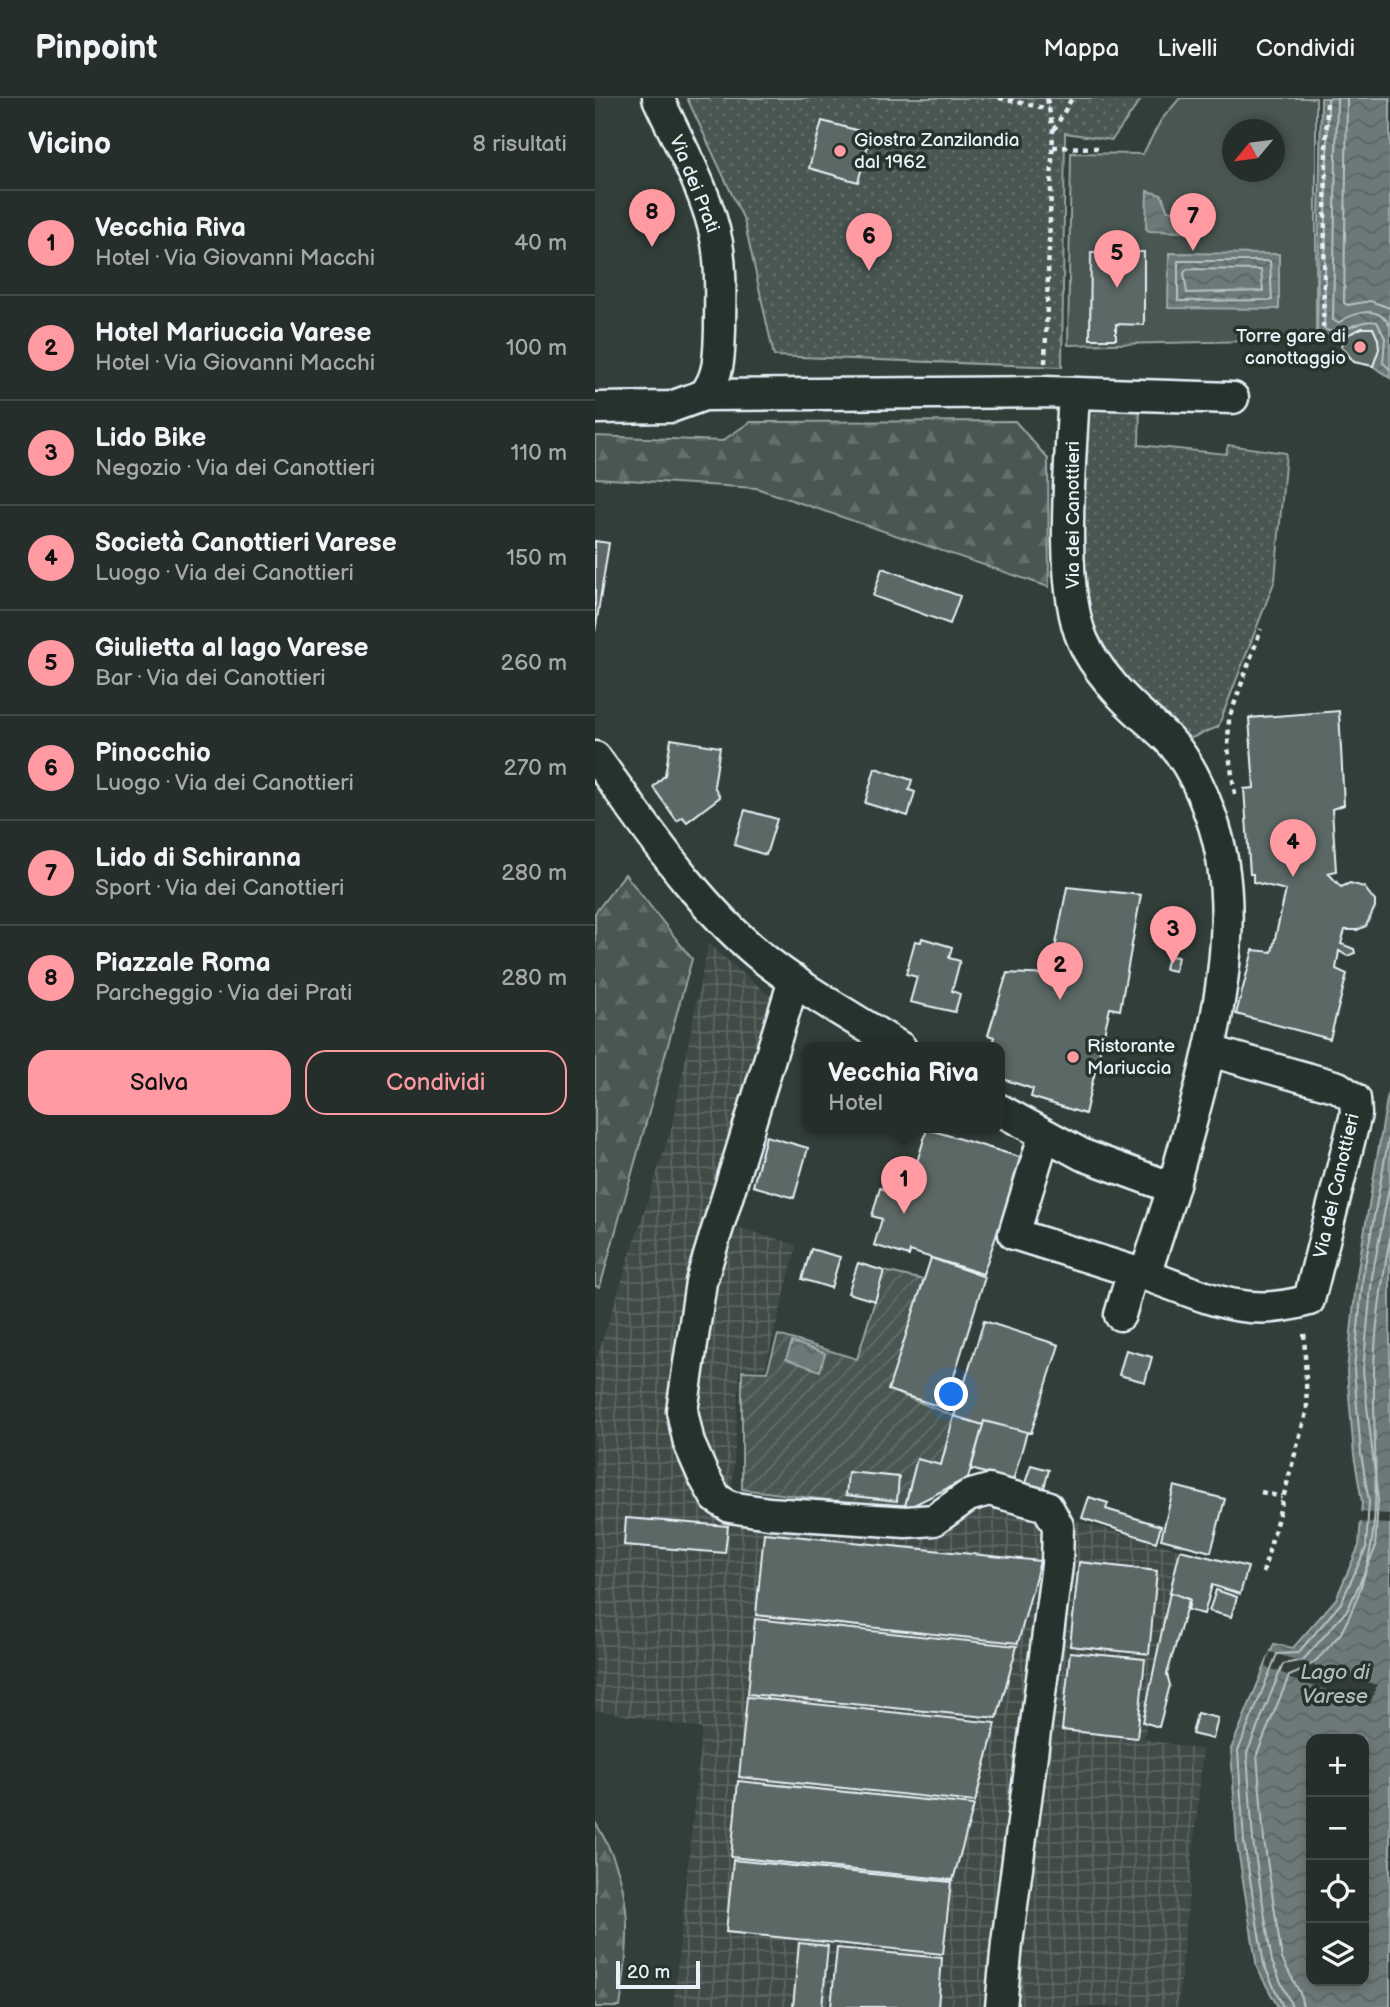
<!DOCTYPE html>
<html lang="it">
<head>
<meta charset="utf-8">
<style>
	:root { --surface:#262e2b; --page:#2e3633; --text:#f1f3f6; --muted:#a4a8a9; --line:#424a47; --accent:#ff9aa2 }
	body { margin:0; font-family:"Balsamiq Sans",sans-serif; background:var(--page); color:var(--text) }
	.controls { position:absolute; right:21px; bottom:21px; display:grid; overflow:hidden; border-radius:14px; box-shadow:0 4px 10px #0003 }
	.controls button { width:63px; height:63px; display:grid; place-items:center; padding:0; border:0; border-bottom:2px solid var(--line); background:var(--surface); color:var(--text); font:35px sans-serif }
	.compass { position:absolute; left:627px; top:21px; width:63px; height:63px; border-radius:50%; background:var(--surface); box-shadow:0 4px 10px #0003; rotate:241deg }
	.scale { position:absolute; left:21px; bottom:18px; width:84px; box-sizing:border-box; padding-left:7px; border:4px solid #e8f1f8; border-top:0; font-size:19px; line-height:24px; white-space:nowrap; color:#e8f1f8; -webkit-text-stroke:5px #26332d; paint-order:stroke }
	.you { position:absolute; left:357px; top:1297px; width:24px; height:24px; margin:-18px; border:5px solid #fff; border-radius:50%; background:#1a73e8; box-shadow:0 0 0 10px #1a73e833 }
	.badge { display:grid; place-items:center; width:46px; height:46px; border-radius:50%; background:var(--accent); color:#111; font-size:23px; font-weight:700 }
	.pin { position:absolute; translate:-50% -58px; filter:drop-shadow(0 2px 4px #0008) }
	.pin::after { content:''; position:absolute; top:37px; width:24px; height:21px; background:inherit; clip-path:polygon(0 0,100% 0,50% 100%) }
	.popup { position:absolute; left:207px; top:944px; width:203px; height:91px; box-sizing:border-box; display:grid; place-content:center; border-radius:14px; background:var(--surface); filter:drop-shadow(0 2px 5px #0005); font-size:23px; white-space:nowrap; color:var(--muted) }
	.popup b { font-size:26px; color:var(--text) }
	.popup::after { content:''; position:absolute; left:50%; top:100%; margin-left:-14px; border:14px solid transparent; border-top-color:var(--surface) }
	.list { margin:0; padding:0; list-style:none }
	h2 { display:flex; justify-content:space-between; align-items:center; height:91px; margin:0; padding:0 28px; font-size:30px }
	h2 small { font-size:23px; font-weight:400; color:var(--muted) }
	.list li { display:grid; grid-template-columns:46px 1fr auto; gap:21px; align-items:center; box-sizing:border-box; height:105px; padding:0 28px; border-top:2px solid var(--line) }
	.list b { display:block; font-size:26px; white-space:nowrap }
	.list p { margin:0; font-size:23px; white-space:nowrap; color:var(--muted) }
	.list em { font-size:23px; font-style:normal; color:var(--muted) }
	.actions { display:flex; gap:14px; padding:21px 28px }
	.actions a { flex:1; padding:16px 0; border:2px solid var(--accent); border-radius:21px; text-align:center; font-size:24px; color:var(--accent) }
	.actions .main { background:var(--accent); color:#111 }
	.icon { flex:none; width:38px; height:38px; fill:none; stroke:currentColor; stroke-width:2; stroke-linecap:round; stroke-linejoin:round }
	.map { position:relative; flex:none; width:795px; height:1909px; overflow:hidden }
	header { display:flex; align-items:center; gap:42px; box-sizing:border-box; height:98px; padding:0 35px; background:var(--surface); border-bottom:2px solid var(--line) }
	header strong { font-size:33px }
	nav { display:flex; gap:38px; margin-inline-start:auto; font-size:24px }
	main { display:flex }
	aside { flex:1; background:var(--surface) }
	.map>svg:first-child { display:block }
</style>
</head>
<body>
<header>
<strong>Pinpoint</strong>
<nav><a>Mappa</a><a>Livelli</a><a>Condividi</a></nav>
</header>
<main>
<aside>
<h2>Vicino<small>8 risultati</small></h2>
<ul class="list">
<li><span class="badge">1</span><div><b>Vecchia Riva</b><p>Hotel · Via Giovanni Macchi</p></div><em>40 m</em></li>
<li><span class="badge">2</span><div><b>Hotel Mariuccia Varese</b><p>Hotel · Via Giovanni Macchi</p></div><em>100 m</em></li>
<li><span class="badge">3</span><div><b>Lido Bike</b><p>Negozio · Via dei Canottieri</p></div><em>110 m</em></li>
<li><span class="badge">4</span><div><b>Società Canottieri Varese</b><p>Luogo · Via dei Canottieri</p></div><em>150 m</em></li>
<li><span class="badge">5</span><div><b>Giulietta al lago Varese</b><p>Bar · Via dei Canottieri</p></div><em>260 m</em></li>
<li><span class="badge">6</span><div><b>Pinocchio</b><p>Luogo · Via dei Canottieri</p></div><em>270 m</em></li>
<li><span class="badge">7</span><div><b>Lido di Schiranna</b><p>Sport · Via dei Canottieri</p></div><em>280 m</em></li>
<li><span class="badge">8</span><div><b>Piazzale Roma</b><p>Parcheggio · Via dei Prati</p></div><em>280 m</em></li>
</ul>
<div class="actions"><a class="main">Salva</a><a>Condividi</a></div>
</aside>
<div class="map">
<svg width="795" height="1909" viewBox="0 0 795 1909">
	<defs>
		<pattern id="industrial-grid" width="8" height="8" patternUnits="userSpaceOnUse" patternTransform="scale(1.75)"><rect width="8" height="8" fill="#3f4b46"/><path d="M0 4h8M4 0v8" fill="none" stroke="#5b6561"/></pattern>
		<pattern id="grass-dots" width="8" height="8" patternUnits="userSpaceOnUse" patternTransform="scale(1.75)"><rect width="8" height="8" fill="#495651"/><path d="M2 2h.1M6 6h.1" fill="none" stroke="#636f6b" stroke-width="1.8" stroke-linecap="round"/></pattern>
		<pattern id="forest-firs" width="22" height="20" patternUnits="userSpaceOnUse" patternTransform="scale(1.75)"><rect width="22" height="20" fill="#495651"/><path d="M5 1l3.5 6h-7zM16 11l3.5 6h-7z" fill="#636f6b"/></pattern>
		<pattern id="garden-furrows" width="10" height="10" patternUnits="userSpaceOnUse" patternTransform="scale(1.75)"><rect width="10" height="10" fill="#495651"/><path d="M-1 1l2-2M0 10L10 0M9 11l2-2" fill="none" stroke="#636f6b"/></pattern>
		<pattern id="water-waves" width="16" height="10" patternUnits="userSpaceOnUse" patternTransform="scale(1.75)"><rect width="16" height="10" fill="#6d7978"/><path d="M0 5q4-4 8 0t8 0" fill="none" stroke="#5b6363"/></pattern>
	</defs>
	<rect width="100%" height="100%" fill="#323e39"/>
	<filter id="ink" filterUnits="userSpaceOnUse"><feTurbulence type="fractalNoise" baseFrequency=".0143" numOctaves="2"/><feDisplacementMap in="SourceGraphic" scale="14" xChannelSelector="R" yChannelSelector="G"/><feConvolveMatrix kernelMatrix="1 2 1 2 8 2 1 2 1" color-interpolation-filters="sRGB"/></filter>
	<g filter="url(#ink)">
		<path fill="url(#industrial-grid)" d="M 113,846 L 196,915 L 135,1127 L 202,1147 L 170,1271 L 145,1271 L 135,1423 L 339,1439 L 376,1409 L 398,1400 L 583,1451 L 549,1641 L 608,1652 L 583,1909 L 78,1909 L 107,1631 L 0,1612 L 0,1265 L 77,1028 Z"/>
		<path fill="url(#grass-dots)" stroke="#98a4a4" stroke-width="2" d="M 92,0 L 547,0 L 517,42 L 470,35 L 467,269 L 179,258 L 149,122 Z
			M 545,307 L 544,347 L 631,356 L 633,347 L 691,355 L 680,482 L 623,629 L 589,643 L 509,562 L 486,499 L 490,308 Z"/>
		<path fill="url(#forest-firs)" stroke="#98a4a4" stroke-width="2" d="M 420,323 L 453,361 L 454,489 L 161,390 L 0,380 L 0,338 L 127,343 L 155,324 Z
			M 30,776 L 97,861 L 5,1189 L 0,1188 L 0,815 Z
			M 0,1724 C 40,1788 35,1838 25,1909 L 0,1909 Z"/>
		<path fill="url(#garden-furrows)" stroke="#98a4a4" stroke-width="2" d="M 289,1173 L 329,1182 L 294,1292 L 359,1318 L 346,1367 L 322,1362 L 309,1412 L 147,1391 L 147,1273 L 172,1274 L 183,1237 L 262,1261 Z"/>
		<path fill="#495651" stroke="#98a4a4" stroke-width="2" fill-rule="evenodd" d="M 585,0 L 721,0 L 721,233 L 708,242 L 473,247 L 476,55 L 548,56 L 566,22 ZM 638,32 L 680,32 L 680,74 L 638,74 Z"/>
		<path fill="url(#water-waves)" stroke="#9ea9ab" stroke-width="2" fill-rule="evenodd" d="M 726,0 L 795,0 L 795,280 L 778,268 L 784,251 L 778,230 L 759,233 L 750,241 L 722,240 Z
			M 552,93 L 567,97 L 572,112 L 595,117 L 592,134 L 553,133 L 551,130 Z
			M 574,155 L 684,156 L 684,211 L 573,210 Z
			M 795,984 L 795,1909 L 683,1909 L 662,1870 L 642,1745 L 636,1651 L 679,1546 L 698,1550 L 741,1501 L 764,1448 L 767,1404 L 759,1357 L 752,1273 L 762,1177 ZM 716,1641 L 769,1641 L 769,1883 L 716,1883 Z
			M 197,1244 L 230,1255 L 225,1273 L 191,1261 Z"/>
		<path fill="#323e39" d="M 763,1414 L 795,1416 L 795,1426 L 762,1424 Z
			M 675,1554 L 782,1587 L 775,1606 L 692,1580 L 692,1577 L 671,1569 Z"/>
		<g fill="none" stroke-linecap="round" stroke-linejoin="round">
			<path stroke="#b7c1c5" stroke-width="2" d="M 733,0 L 729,231 C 746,241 762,219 782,224 L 790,240 L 788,265 L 795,271
				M 742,0 L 738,222 L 743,225 C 760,214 783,206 795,228
				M 752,0 L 749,205 L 753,207 L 775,203 L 795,210
				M 583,163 L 675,163 L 677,202 L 583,203 Z
				M 592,171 L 666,172 L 668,193 L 592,195 L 589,175 Z
				M 688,1909 L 669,1867 L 649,1744 L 643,1653 L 682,1556 L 703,1555 L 746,1505 L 771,1450 L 774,1403 L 766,1356 L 759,1272 L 768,1178 L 795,1033
				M 697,1909 L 677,1864 L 658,1743 L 652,1655 L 688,1566 L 708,1562 L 753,1511 L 780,1451 L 783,1402 L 768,1273 L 777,1179 L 795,1085
				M 708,1909 L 705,1895 L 687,1861 L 669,1742 L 662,1656 L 694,1578 C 720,1569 728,1555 746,1535 C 795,1444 777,1374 779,1272 C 780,1228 787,1183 795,1140"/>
		</g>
		<path fill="#5c6865" stroke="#e8f1f8" stroke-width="2" d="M 227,23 L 276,36 L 263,84 L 214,70 Z
			M 496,154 L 549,154 L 549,227 L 521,226 L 521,241 L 495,241 Z
			M 767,230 L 778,230 L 783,241 L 784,251 L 778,268 L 759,264 L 746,248 L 754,236 Z
			M 0,443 L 14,445 L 0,534 Z
			M 287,470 L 365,498 L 355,526 L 278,498 Z
			M 744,613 L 749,707 L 737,711 L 741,773 L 733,775 L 746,789 L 755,785 L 769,789 L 780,803 L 780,809 L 771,828 L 762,832 L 750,832 L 746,846 L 759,851 L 760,855 L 752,858 L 744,853 L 741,871 L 752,876 L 735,941 L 641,916 L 658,852 L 677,854 L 691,792 L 658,784 L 658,776 L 655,776 L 649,691 L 659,690 L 654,620 Z
			M 76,641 L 125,649 L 119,688 L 125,699 L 92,724 L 88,719 L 82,723 L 58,689 L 70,677 Z
			M 280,670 L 317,682 L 314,692 L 320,694 L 313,718 L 270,705 Z
			M 150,712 L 182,721 L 171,757 L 139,747 Z
			M 472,789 L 546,797 L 525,912 L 515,910 L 490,1016 L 436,999 L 438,991 L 405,980 L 405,950 L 396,950 L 399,939 L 393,937 L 412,875 L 455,877 Z
			M 327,840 L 357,849 L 354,860 L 365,863 L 357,893 L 365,896 L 360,914 L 315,904 L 322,879 L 311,876 L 320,843 L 326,844 Z
			M 573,858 L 583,859 L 580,873 L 570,871 Z
			M 332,1031 L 428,1060 L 388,1176 L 315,1153 L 314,1158 L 279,1147 L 287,1121 L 277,1118 L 285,1090 L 297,1094 L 306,1066 L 320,1071 Z
			M 171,1038 L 213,1050 L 199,1100 L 158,1088 Z
			M 216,1151 L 245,1159 L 236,1190 L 207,1181 Z
			M 336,1160 L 390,1179 L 349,1310 L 293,1292 Z
			M 263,1165 L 289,1173 L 280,1203 L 253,1195 Z
			M 389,1223 L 464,1247 L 436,1335 L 389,1323 L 388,1327 L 359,1318 Z
			M 531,1252 L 557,1259 L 550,1284 L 524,1277 Z
			M 359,1318 L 388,1327 L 373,1380 L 309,1412 L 322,1361 L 346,1367 Z
			M 389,1323 L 432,1334 L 418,1383 L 376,1371 Z
			M 436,1367 L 454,1372 L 449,1390 L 430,1385 Z
			M 253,1374 L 304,1379 L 302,1403 L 251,1397 Z
			M 579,1388 L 630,1401 L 616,1454 L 566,1441 Z
			M 494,1399 L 513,1405 L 511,1411 L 566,1428 L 561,1444 L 487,1420 Z
			M 31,1420 L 133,1428 L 130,1455 L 29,1447 Z
			M 169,1435 L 445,1463 L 423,1545 L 161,1517 Z
			M 585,1452 L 653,1469 L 645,1496 L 617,1487 L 609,1516 L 593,1512 L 595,1502 L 575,1494 Z
			M 484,1464 L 562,1473 L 554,1556 L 475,1548 Z
			M 621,1492 L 642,1499 L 636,1519 L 614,1513 Z
			M 575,1494 L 594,1501 L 572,1576 L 575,1587 L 564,1629 L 548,1624 Z
			M 160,1521 L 422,1548 L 402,1620 L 153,1596 Z
			M 475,1554 L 550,1561 L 542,1640 L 467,1632 Z
			M 152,1599 L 401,1625 L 380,1704 L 144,1679 Z
			M 602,1615 L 623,1620 L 618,1641 L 597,1636 Z
			M 143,1683 L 379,1707 L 358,1782 L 136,1759 Z
			M 138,1762 L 356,1784 L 348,1856 L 131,1834 Z
			M 204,1845 L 233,1848 L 227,1909 L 198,1909 Z
			M 242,1850 L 347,1860 L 343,1909 L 236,1909 Z"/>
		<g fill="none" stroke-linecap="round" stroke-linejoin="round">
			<defs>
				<path id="minor" d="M 63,0 C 84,46 113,95 122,145 C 127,174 125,202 125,231 C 124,256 125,278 109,297
					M 479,295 C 476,359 463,487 488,543 C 494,557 504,571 514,583 C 531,606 554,622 574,642 C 593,662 606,691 615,716 C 658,831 608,978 578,1090
					M 0,310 L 76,309 L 109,297 L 450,294 L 638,300
					M 0,659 C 50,727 98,802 163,856 C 207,892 259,920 306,950
					M 199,882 L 106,1184 L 87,1313 L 94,1345 L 108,1377 L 121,1400 L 135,1409 L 174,1415 L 311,1424 L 339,1422 L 373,1398 L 394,1392 L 452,1408 L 463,1428 L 462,1467 L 412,1845 L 406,1909
					M 405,1012 L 488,1057 L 578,1090 L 550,1177 L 419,1136 L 449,1038
					M 550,1177 C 611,1198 649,1222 714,1202 L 761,1016 L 760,1001 L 743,989 L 615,953
					M 525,1217 L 538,1173"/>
			</defs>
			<use href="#minor" stroke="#e8f1f8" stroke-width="35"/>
			<path stroke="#e8f1f8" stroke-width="4.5" stroke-dasharray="5 5" stroke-linecap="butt" d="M 404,0 L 454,11
				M 459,32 L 477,0
				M 458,49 L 503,50 L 503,54
				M 728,240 L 732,0
				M 450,265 L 458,32 L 452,0
				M 640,696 L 633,650 L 634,621 L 666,531
				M 666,1394 L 687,1399
				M 668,1475 L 712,1311 L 709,1231"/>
			<use href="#minor" stroke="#26332d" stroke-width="30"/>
		</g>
	</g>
	<g fill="#ff9aa2" stroke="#26332d" stroke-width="2.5">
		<circle cx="245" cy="53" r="7"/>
		<circle cx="765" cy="249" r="7"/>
		<circle cx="478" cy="959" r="7"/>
	</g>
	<g text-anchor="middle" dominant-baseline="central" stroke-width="7" stroke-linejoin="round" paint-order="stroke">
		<g font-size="19" fill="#e8f1f8" stroke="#26332d" text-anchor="start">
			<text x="259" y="42">Giostra Zanzilandia<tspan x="259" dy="22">dal 1962</tspan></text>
			<text x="751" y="238" text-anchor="end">Torre gare di<tspan x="751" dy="22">canottaggio</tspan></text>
			<text x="492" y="948">Ristorante<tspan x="492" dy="22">Mariuccia</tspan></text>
		</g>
		<g font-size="19" fill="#e8f1f8" stroke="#26332d">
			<text transform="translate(99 86) rotate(68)">Via dei Prati</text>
			<text transform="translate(478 417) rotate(-90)">Via dei Canottieri</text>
			<text transform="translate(742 1088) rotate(-77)">Via dei Canottieri</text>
		</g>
		<g font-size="21" font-style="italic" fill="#b1bbbe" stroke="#26332d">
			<text x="740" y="1574">Lago di<tspan x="740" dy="24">Varese</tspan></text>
		</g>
	</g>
</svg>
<div class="controls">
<button>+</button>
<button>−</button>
<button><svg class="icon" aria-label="locate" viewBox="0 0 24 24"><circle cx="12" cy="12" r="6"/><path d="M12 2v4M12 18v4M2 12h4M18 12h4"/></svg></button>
<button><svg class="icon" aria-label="layers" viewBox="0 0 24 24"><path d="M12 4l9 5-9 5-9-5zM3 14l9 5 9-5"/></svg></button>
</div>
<svg class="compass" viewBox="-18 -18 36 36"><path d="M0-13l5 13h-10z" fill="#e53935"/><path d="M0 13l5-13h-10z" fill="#a4a8a9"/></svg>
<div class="scale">20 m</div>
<div class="you"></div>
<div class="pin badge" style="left:309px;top:1116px">1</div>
<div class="popup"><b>Vecchia Riva</b>Hotel</div>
<div class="pin badge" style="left:465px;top:902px">2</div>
<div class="pin badge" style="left:578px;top:866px">3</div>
<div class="pin badge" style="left:698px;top:779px">4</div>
<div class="pin badge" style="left:522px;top:190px">5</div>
<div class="pin badge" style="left:274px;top:173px">6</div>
<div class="pin badge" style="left:598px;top:153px">7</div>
<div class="pin badge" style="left:57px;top:149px">8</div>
</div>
</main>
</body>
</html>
